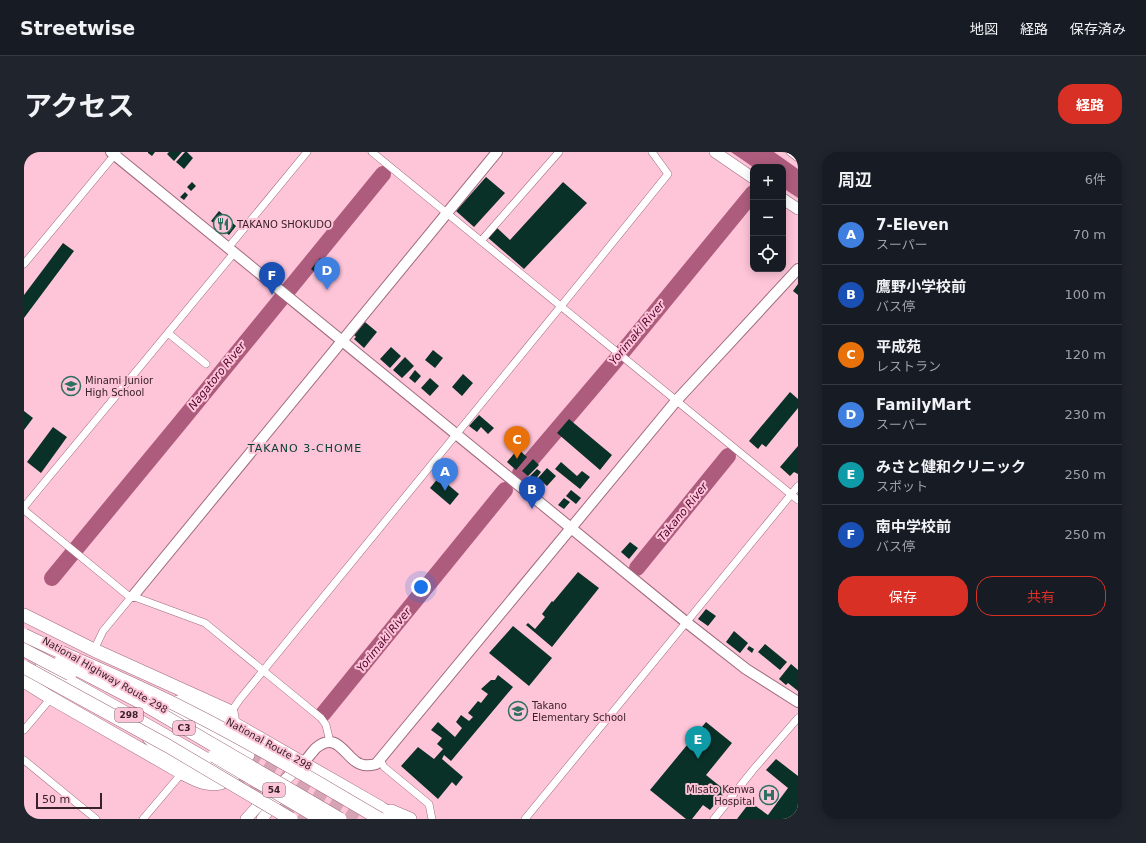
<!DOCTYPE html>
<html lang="ja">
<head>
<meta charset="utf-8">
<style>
	:root { --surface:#171b24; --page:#20242c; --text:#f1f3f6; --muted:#9ea1a6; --line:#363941; --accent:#d93025 }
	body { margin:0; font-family:"DejaVu Sans","Noto Sans JP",sans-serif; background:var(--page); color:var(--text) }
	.controls { position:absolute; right:12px; top:12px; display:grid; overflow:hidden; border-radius:8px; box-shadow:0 2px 10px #0003 }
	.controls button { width:36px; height:36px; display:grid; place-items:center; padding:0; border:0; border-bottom:1px solid var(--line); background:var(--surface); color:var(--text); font:20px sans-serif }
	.scale { position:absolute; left:12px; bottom:10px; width:66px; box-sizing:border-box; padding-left:4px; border:2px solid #38222a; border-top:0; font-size:11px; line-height:14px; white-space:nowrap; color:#38222a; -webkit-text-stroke:3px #fec4d8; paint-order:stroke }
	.you { position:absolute; left:397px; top:435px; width:14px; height:14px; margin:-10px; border:3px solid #fff; border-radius:50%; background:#1a73e8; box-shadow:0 0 0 6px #1a73e833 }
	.badge { display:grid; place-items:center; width:26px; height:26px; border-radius:50%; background:var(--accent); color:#fff; font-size:13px; font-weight:700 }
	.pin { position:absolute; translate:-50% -33px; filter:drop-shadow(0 1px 2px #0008) }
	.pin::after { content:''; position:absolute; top:21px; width:14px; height:12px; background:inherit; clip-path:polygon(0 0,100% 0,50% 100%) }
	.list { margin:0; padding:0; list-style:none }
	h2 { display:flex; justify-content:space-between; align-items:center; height:52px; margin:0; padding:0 16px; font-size:17px }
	h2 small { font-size:13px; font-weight:400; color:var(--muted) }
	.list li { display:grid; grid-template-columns:26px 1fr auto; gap:12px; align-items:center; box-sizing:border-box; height:60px; padding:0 16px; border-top:1px solid var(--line) }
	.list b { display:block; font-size:15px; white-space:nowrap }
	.list p { margin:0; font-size:13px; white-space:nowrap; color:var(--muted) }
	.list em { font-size:13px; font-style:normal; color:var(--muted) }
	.actions { display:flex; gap:8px; padding:12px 16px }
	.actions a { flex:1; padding:9px 0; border:1px solid var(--accent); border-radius:16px; text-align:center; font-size:14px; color:var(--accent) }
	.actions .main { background:var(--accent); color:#fff }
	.icon { flex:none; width:22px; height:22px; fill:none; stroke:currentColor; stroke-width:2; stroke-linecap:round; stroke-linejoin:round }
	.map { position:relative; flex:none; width:774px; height:667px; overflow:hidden; border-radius:16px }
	header { display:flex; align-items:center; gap:24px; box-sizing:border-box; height:56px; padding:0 20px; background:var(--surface); border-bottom:1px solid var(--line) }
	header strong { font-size:19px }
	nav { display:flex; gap:22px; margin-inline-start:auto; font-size:14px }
	.intro { display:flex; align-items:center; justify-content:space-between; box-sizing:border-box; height:96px; padding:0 24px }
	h1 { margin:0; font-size:28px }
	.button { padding:10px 18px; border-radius:16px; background:var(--accent); color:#fff; font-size:14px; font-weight:700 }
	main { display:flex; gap:24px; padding:0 24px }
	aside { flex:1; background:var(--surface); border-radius:16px; box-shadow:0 2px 10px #0003 }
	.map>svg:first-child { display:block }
</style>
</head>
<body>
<header>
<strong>Streetwise</strong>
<nav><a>地図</a><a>経路</a><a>保存済み</a></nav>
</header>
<div class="intro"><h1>アクセス</h1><a class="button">経路</a></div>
<main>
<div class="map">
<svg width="774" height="667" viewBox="0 0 774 667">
	<rect width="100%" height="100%" fill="#fec4d8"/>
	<path fill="#ae5c7d" d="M 707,0 L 750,0 L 774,17 L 774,46 L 759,36 L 759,15 L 729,15 Z"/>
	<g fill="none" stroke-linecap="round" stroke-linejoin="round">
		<path stroke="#ae5c7d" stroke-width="16" d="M 496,321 L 587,214 L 729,41
			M 613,416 L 704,304
			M 28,426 L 155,272 L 359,22
			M 299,562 L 481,338"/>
	</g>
	<path fill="#0a3128" d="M 124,0 L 131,0 L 128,4 L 124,1 Z
		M 145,0 L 158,0 L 150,9 L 143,2 Z
		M 161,0 L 163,0 L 169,6 L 160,17 L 152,10 Z
		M 462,25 L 481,41 L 450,75 L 432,59 Z
		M 168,30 L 172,34 L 167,39 L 163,35 Z
		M 539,30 L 563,51 L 500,117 L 462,84 L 471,74 L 486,88 Z
		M 161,40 L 164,43 L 160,48 L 156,45 Z
		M 195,59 L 212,74 L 205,83 L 187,69 Z
		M 39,91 L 50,99 L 0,166 L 0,143 Z
		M 296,106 L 315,121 L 306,132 L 287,117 Z
		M 774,132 L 774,143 L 769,139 Z
		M 341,170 L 353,180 L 340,196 L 330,187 L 332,185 L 330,183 Z
		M 367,195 L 377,204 L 366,216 L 356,207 Z
		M 409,198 L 419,206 L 411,216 L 401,208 Z
		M 381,205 L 390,214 L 378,226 L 369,218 Z
		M 391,218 L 397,224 L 391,231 L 385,226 Z
		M 439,222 L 449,231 L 438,244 L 428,235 Z
		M 406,226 L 415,234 L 406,244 L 397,236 Z
		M 766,240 L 774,247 L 774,256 L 742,295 L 738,292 L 734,297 L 725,289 Z
		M 0,259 L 9,266 L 0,278 Z
		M 455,263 L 470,276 L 464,282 L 457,275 L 453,280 L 445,274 Z
		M 545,267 L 588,303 L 576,318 L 533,281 Z
		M 29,275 L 43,285 L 17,321 L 3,310 Z
		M 774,294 L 774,322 L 770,320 L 766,324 L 756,315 Z
		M 494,297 L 503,305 L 492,318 L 483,310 Z
		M 509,307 L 515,313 L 504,324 L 498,319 Z
		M 537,310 L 553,324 L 558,319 L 566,325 L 556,337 L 531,317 Z
		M 523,316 L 532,324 L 523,334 L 514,326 Z
		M 513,317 L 517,320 L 511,328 L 506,324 Z
		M 415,325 L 435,342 L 426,353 L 406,336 Z
		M 547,338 L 557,346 L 552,352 L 542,344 Z
		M 540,346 L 546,350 L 540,357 L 534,353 Z
		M 606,390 L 614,396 L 605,407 L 597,400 Z
		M 554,420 L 575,436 L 528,495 L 502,473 L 504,471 L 511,477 L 521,465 L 518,462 L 528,449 L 529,450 Z
		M 682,457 L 692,464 L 684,474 L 674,467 Z
		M 489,474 L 528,506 L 505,534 L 465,501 Z
		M 710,479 L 724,491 L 716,501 L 702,490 Z
		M 741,492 L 763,510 L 756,518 L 734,500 Z
		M 725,494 L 730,497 L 728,501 L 723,497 Z
		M 767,512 L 774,518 L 774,539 L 764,531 L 762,533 L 755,527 Z
		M 474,523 L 489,535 L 427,609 L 420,603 L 418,607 L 439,625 L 432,634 L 428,630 L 414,647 L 377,614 L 394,595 L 410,607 L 419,597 L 413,592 L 418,586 L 407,578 L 414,570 L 431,585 L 438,576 L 432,570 L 437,563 L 445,569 L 449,565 L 444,561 L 454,549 L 457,551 L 464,542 L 457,537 L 467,528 L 471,528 Z
		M 682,570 L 708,591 L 682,623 L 702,639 L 686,658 L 679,653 L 668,667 L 662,667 L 626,638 Z
		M 752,607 L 774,624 L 774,667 L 713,667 L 726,650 L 744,663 L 764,636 L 742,618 Z"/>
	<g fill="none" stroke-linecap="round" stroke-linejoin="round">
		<path stroke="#d6a4b5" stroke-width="13" stroke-dasharray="13 6" stroke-linecap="butt" d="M 224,603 L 333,667
			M 210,623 L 282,667"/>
		<defs>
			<path id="street" d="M 348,0 L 774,348
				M 766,0 L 774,6
				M 457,89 L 535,0
				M 204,96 L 283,0
				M 0,112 L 93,0
				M 144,181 L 182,212
				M 0,355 L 210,101
				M 0,358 L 107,446
				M 70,498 L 79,479 L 108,444 L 181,471 L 297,566 L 302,573 L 306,590
				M 207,560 L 216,547 L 564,121 L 644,22 L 628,0
				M 0,578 L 27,546
				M 0,608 L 72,667
				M 356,608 L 360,615 L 405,652 L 408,667
				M 119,667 L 158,621
				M 501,667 L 774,334
				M 690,667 L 729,618 L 774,566"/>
			<path id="secondary" d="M 87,0 L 662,470 L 722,517 L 774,550
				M 109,444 L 473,0
				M 280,610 C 284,606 288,600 292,596 C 311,580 319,600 331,609 C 337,614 345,614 352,612 L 652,249 L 774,117"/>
			<path id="primary" d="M 691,0 L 729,26
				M 759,47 L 774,57
				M 222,667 L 234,654 L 278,612
				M 238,667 L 261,637"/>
			<path id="highway" d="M 0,463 L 70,498 L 207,560 L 209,571
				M 18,514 L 98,559 L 210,623
				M 0,529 L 27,546 L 158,621 C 172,628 182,634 197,631
				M 154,550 L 164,552 L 209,571 L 357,656 L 373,667
				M 130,551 L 224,603
				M 125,586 L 140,601 L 181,623
				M 367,659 L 386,667"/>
		</defs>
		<use href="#street" stroke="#9f6b7e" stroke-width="8"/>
		<use href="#secondary" stroke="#9f6b7e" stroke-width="12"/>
		<use href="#primary" stroke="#9f6b7e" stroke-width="12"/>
		<use href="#highway" stroke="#9f6b7e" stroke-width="14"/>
		<use href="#street" stroke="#fff" stroke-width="7"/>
		<use href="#secondary" stroke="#fff" stroke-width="10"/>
		<use href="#primary" stroke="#fff" stroke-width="11"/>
		<use href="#highway" stroke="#fff" stroke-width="13"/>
		<defs>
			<path id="highway-bridge" d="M 0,483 C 56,510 113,532 168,561 C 232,593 294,631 356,667
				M 0,498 L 46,522
				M 37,509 L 116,550 L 316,667
				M 0,515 L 144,594 L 267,667
				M 190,604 L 297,667"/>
		</defs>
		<use href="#highway-bridge" stroke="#9f6b7e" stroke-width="14" stroke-linecap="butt"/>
		<use href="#highway-bridge" stroke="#fff" stroke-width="13"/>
	</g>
	<defs>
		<symbol id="restaurant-ring" viewBox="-11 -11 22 22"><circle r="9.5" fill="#fec4d8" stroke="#2d6f60" stroke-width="1.5"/><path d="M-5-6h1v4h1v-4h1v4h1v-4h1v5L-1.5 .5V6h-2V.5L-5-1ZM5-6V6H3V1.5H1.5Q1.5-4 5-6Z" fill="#2d6f60"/></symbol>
		<symbol id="school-ring" viewBox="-11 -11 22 22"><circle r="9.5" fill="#fec4d8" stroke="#2d6f60" stroke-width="1.5"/><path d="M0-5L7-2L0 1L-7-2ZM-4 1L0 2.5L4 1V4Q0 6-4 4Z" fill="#2d6f60"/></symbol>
		<symbol id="hospital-ring" viewBox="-11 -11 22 22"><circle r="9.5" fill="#fec4d8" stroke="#2d6f60" stroke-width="1.5"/><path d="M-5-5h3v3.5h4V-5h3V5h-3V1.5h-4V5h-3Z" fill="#2d6f60"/></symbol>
	</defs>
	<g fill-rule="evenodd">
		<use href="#restaurant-ring" x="188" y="61" width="22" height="22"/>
		<use href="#school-ring" x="36" y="223" width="22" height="22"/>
		<use href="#school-ring" x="483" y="548" width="22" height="22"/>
		<use href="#hospital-ring" x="734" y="632" width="22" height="22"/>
	</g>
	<g text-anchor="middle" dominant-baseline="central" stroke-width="4" stroke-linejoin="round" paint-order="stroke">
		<g fill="#fec4d8" stroke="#73535e" stroke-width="1">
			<rect x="91" y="556" width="28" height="14" rx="3"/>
			<rect x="149" y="569" width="22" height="14" rx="3"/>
			<rect x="239" y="631" width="22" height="14" rx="3"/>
		</g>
		<g font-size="9" font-weight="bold" fill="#38222a">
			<text x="105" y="563">298</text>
			<text x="160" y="576">C3</text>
			<text x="250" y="638">54</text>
		</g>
		<g font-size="10" fill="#38222a" stroke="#fec4d8" text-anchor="start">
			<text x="213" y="72">TAKANO SHOKUDO</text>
			<text x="61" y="228">Minami Junior<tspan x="61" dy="12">High School</tspan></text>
			<text x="508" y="553">Takano<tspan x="508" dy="12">Elementary School</tspan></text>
			<text x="731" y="637" text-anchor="end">Misato Kenwa<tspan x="731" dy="12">Hospital</tspan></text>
		</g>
		<g font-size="10" fill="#38222a" stroke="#fec4d8">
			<text transform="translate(81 523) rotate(30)">National Highway Route 298</text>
			<text transform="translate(245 592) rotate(29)">National Route 298</text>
		</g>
		<g font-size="11" font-style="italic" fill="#50012c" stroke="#fec4d8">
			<text transform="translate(613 181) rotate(-50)">Yorimaki River</text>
			<text transform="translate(193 224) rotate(-51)">Nagatoro River</text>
			<text transform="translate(659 360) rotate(-51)">Takano River</text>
			<text transform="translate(360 488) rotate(-51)">Yorimaki River</text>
		</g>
		<g font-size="11" letter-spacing="1" fill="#054135" stroke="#fec4d8">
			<text x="281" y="296">TAKANO 3-CHOME</text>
		</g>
	</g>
</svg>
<div class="controls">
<button>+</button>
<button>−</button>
<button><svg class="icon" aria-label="locate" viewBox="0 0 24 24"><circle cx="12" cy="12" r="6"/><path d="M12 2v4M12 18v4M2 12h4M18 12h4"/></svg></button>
</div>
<div class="scale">50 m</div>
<div class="you"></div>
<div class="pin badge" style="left:421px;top:339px;background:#3f7fe0">A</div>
<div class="pin badge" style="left:508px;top:357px;background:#1a4fb4">B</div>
<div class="pin badge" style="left:493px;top:307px;background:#e8710a">C</div>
<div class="pin badge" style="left:303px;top:138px;background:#3f7fe0">D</div>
<div class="pin badge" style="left:674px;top:607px;background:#0f9aa8">E</div>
<div class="pin badge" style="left:248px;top:143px;background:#1a4fb4">F</div>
</div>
<aside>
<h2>周辺<small>6件</small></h2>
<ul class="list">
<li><span class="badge" style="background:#3f7fe0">A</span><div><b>7-Eleven</b><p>スーパー</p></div><em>70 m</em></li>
<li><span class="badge" style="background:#1a4fb4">B</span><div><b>鷹野小学校前</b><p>バス停</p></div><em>100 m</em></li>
<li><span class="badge" style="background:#e8710a">C</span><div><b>平成苑</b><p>レストラン</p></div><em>120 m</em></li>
<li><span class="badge" style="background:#3f7fe0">D</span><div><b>FamilyMart</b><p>スーパー</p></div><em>230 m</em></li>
<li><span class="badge" style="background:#0f9aa8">E</span><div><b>みさと健和クリニック</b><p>スポット</p></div><em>250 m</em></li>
<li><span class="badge" style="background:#1a4fb4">F</span><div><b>南中学校前</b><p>バス停</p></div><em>250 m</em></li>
</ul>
<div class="actions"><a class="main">保存</a><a>共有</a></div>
</aside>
</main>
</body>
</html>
